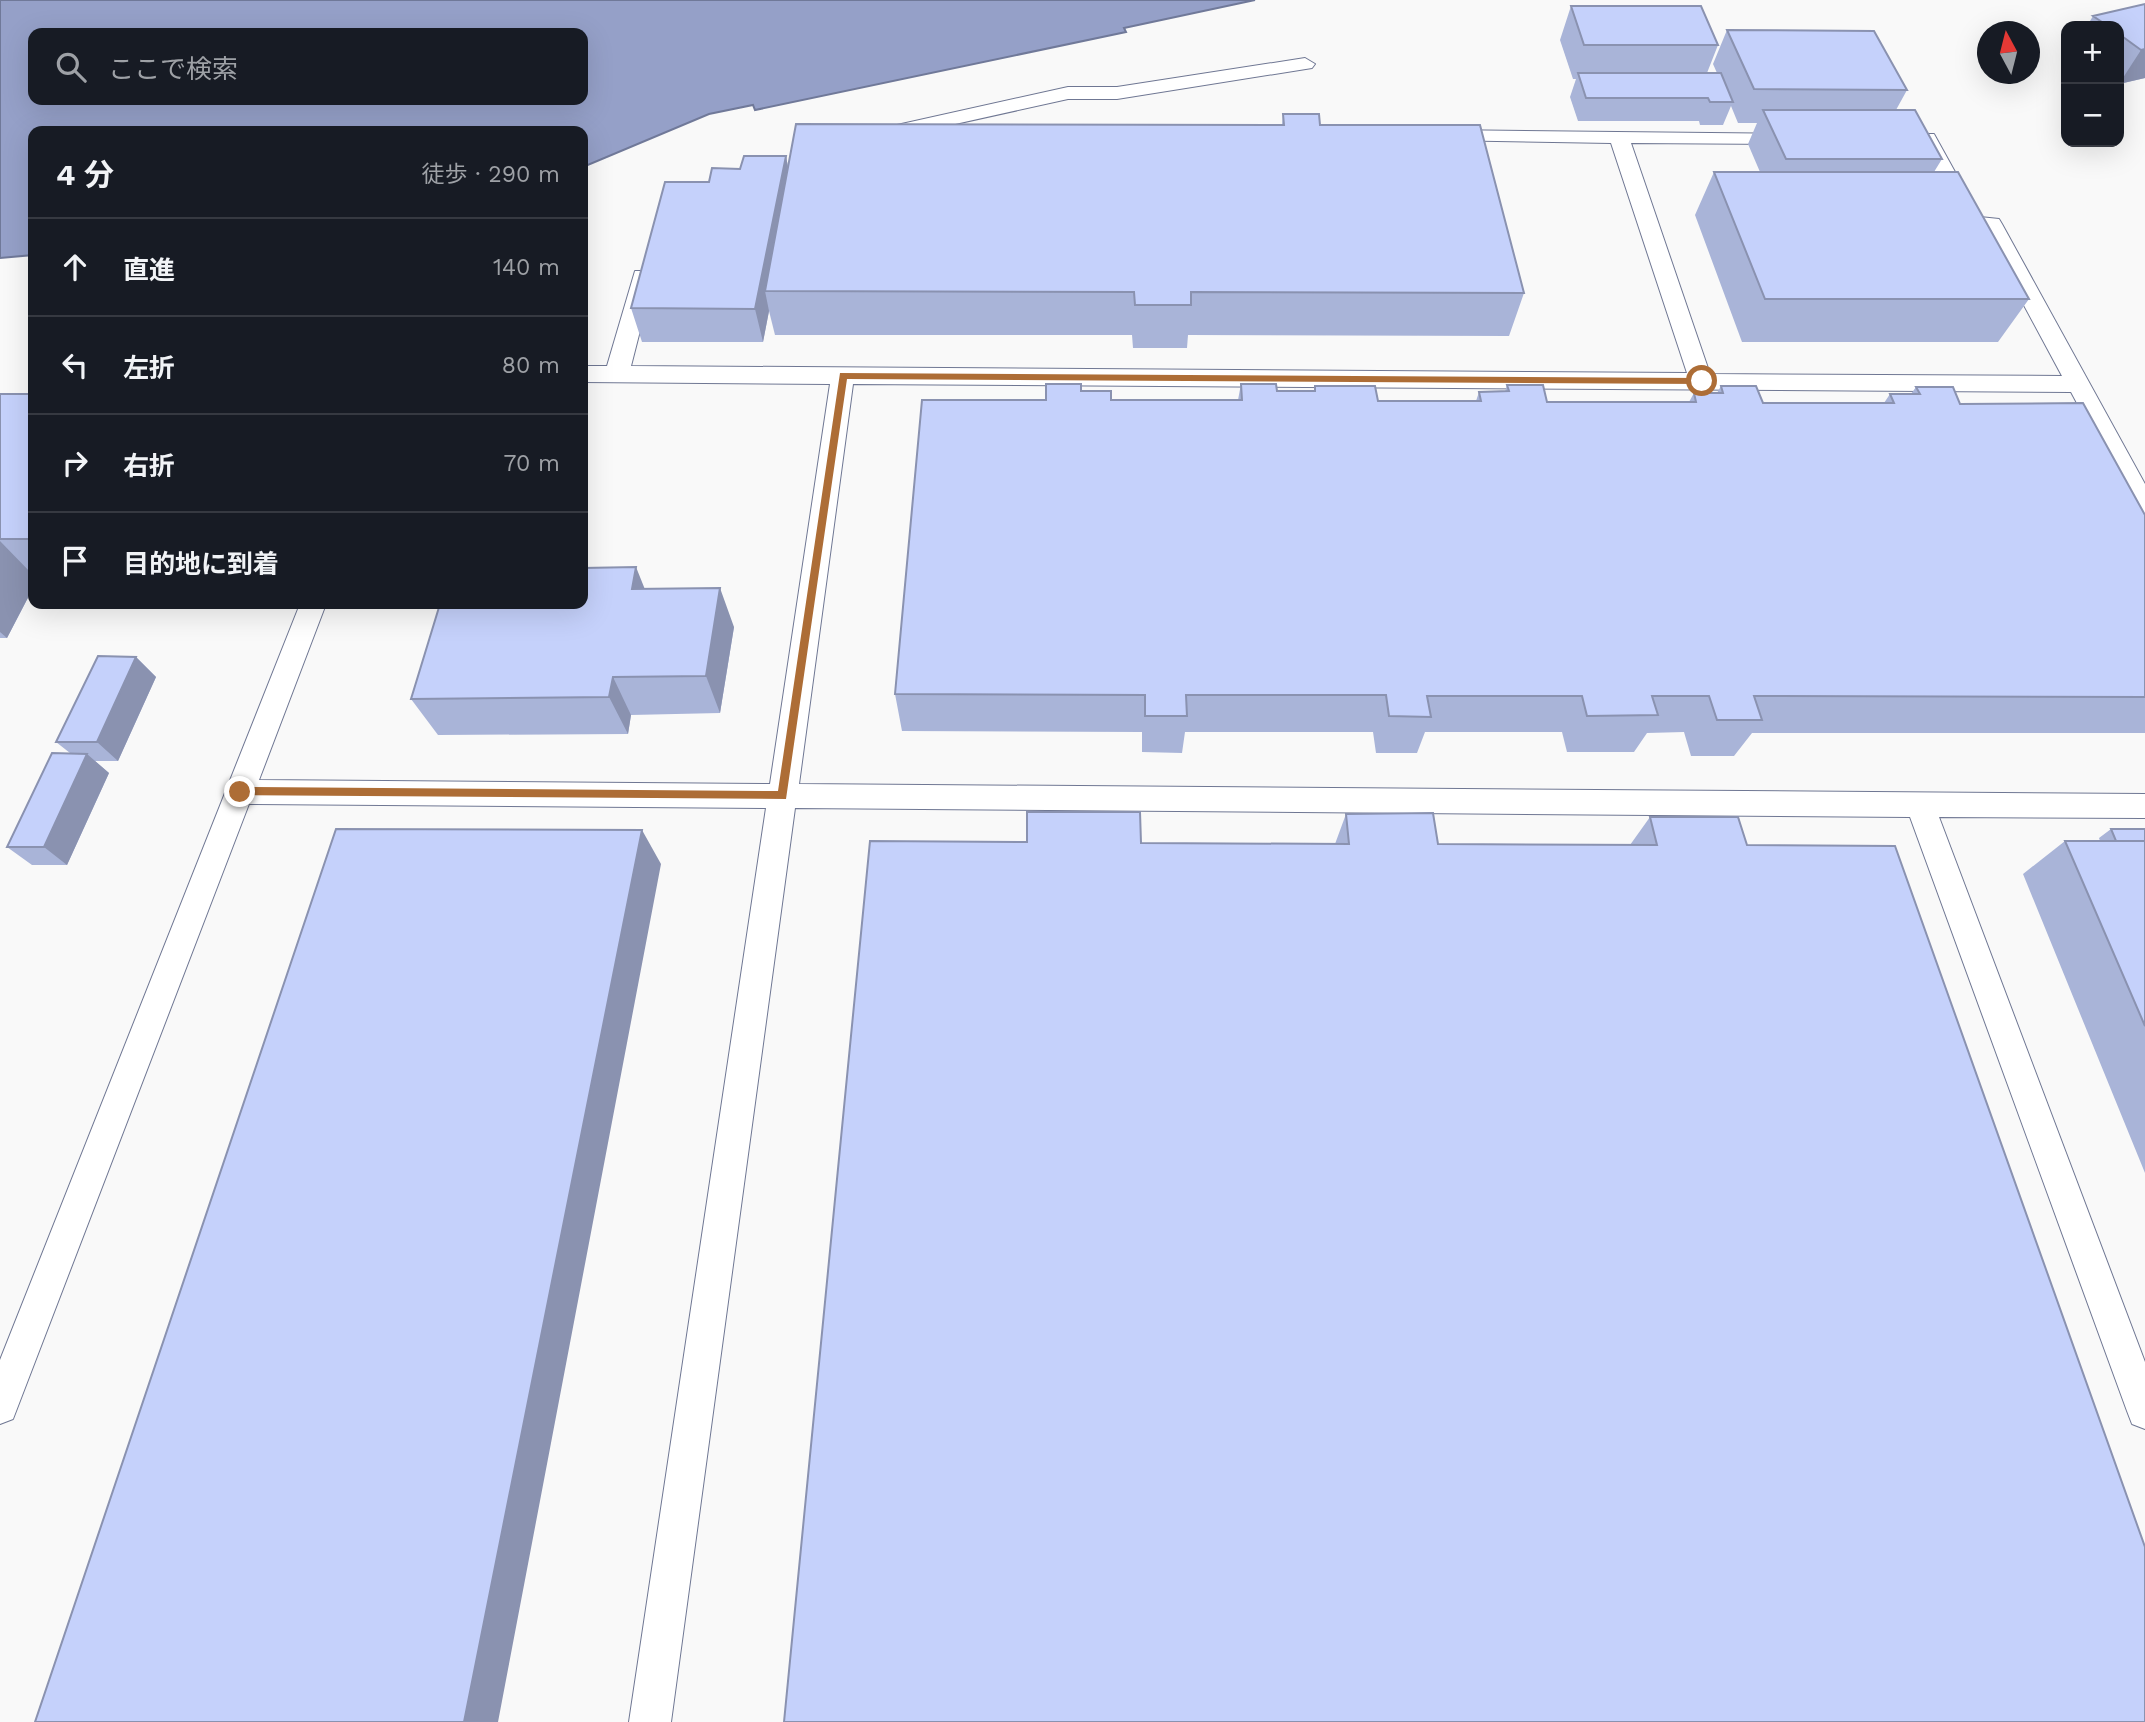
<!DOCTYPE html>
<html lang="ja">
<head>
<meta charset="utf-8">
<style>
	:root { --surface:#171b24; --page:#242831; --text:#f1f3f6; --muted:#9ea1a6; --line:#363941 }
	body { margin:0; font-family:"Work Sans","Noto Sans JP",sans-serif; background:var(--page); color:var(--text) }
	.controls { position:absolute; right:21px; top:21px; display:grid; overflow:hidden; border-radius:14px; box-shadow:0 7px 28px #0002 }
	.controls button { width:63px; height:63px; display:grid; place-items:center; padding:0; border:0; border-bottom:2px solid var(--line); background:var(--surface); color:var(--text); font:35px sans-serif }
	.compass { position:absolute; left:1977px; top:21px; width:63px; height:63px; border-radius:50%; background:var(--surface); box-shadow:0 7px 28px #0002; rotate:353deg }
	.stop { position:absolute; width:21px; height:21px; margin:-16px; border:5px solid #ad6d36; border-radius:50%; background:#fff }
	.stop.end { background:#ad6d36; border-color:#fff; box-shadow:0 2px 7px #0008 }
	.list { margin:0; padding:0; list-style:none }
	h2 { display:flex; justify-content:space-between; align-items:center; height:91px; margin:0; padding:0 28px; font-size:30px }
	h2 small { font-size:23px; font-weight:400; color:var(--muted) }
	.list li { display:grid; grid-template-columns:46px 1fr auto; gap:21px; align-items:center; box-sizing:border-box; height:98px; padding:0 28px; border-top:2px solid var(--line) }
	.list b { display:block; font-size:26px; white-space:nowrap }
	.list em { font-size:23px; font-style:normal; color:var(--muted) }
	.icon { flex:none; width:38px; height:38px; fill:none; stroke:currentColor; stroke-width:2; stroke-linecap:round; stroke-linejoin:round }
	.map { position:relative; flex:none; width:2145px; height:1722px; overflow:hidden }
	.search { position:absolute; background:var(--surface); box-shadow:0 7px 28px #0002; left:28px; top:28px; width:560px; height:77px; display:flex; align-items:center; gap:18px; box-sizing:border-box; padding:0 24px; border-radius:14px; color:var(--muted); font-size:26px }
	.panel { position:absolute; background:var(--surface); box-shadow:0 7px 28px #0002; left:28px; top:126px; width:560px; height:483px; border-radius:14px }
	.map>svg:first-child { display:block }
</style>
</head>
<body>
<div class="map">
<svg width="2145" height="1722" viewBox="0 0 2145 1722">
	<rect width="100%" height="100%" fill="#f9f9f9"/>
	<path fill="#95a0c8" stroke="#707999" stroke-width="2" fill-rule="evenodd" d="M 0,0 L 1255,0 L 1124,28 L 1126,32 L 755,110 L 753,105 L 709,114 L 583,167 L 583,131 L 33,131 L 33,255 L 0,258 ZM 33,33 L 583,33 L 583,100 L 33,100 Z"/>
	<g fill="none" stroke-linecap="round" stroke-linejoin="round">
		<defs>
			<path id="service" d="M 1305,58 L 1315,64 L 1312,68 L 1117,99 L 1068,99 L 888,139 L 881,137 L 878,133 L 881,129 L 888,127 L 1068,87 L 1117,87 Z
				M 1445,130 L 1797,134 L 1800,138 L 1797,142 L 1790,144 L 1631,143 L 1710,374 L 2062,376 L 1984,231 L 1965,229 L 1920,144 L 1907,142 L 1904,138 L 1907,134 L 1934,134 L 1980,217 L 1999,219 L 2002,224 L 2145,484 L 2145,516 L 2136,513 L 2071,392 L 853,384 L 799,784 L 2145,794 L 2145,818 L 1939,817 L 2145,1362 L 2145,1429 L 2132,1424 L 2127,1411 L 1910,817 L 795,808 L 671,1722 L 629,1722 L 766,808 L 249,804 L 18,1406 L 13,1419 L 0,1424 L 0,1360 L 300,604 L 326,604 L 259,780 L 770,784 L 830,384 L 583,382 L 583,366 L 607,366 L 635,271 L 651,271 L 654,276 L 631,366 L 1687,373 L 1611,143 L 1438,140 L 1435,136 L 1438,132 Z"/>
		</defs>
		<use href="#service" stroke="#6f7793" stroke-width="2"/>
		<use href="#service" fill="#fff" fill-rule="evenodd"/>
	</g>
	<path fill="#a9b4d8" d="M 2145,4 L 2145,78 L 2119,84 L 2119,26 L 2087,26 L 2093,16 Z
		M 1571,6 L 1718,45 L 1707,73 L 1717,73 L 1713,64 L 1727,30 L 1907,90 L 1896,110 L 1942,159 L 1934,172 L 2029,299 L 1998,342 L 1742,342 L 1695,215 L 1714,172 L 1760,172 L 1748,144 L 1757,123 L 1738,123 L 1731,106 L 1723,125 L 1700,125 L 1699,121 L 1578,121 L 1570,97 L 1576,79 L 1573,79 L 1560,40 Z
		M 1283,114 L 1320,125 L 1524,293 L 1509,336 L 1188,335 L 1187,348 L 1133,348 L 1132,335 L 775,335 L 769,311 L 763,342 L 642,342 L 631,308 L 709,182 L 740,169 L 786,156 L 788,167 L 1282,125 Z
		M 1241,384 L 1277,391 L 1314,391 L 1315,386 L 1378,401 L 1476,401 L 1479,392 L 1505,392 L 1507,385 L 1547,402 L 1689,402 L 1694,393 L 1717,393 L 1721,386 L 1763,403 L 1884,403 L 1890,394 L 1911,394 L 1916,387 L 1960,404 L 2145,515 L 2145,733 L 1752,733 L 1734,756 L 1691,756 L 1684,732 L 1647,733 L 1634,752 L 1567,752 L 1562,732 L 1425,732 L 1417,753 L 1376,753 L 1373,732 L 1185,732 L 1182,753 L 1142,752 L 1142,732 L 902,731 L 895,694 L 1046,400 L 1081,391 L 1111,400 L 1238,400 Z
		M 0,394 L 33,394 L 33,588 L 7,638 L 0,638 Z
		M 645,589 L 734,627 L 720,713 L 631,715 L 628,734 L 438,735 L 411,699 Z
		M 136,657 L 156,677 L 118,761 L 95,761 L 109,773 L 67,865 L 32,865 L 7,847 L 70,753 L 56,742 Z
		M 1027,812 L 1140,812 L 1141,843 L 1335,844 L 1346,814 L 1433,813 L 1438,844 L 1630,845 L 1650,817 L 1738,817 L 1747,845 L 1895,846 L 2145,1547 L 2145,1722 L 784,1722 L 870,841 L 1027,842 Z
		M 2111,829 L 2145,829 L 2145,1173 L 2023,874 L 2065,841 L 2100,841 L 2099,838 Z"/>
	<path fill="#8a92b0" d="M 2145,49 L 2145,78 L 2119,84 L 2141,50 Z
		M 786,156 L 792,190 L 765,291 L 769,311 L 763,342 L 755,309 Z
		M 0,541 L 33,575 L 33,588 L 7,638 L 0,632 Z
		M 636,567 L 652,607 L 632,589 Z
		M 720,588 L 734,627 L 720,713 L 706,676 Z
		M 136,657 L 156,677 L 118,761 L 97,742 Z
		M 613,677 L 631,715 L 628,734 L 609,697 Z
		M 87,754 L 109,773 L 67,865 L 44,847 Z
		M 642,830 L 661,864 L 498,1722 L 464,1722 Z"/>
	<path fill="#c5d1fb" stroke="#8a92b0" stroke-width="2" d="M 2145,4 L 2145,49 L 2141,50 L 2119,34 L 2119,26 L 2108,26 L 2093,16 Z
		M 1571,6 L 1701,6 L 1718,45 L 1584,45 Z
		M 1727,30 L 1874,31 L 1907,90 L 1754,89 Z
		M 1578,73 L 1721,73 L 1733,102 L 1710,102 L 1708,98 L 1586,98 Z
		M 1763,110 L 1915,110 L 1942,159 L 1786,159 Z
		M 1283,114 L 1319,114 L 1320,125 L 1480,125 L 1524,293 L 1191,292 L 1191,305 L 1135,305 L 1134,292 L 765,291 L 796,124 L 1284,125 Z
		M 744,156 L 786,156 L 755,309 L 631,308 L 665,182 L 709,182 L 712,168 L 740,169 Z
		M 1714,172 L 1958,172 L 2029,299 L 1765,299 Z
		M 1046,384 L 1081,384 L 1081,391 L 1111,391 L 1111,400 L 1242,400 L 1241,384 L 1276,384 L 1277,391 L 1315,391 L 1315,386 L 1375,386 L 1378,401 L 1481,401 L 1479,392 L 1509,391 L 1507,385 L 1543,385 L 1547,402 L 1696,402 L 1694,393 L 1723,393 L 1721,386 L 1756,386 L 1763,403 L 1894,403 L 1890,394 L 1920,394 L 1916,387 L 1953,387 L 1960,404 L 2083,403 L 2145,515 L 2145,697 L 1754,696 L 1762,720 L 1717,720 L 1709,696 L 1652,696 L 1658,715 L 1587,716 L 1582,696 L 1427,696 L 1431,717 L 1389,716 L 1386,695 L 1186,695 L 1187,716 L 1145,716 L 1145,695 L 895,694 L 922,400 L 1046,400 Z
		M 0,394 L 33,394 L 33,539 L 0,539 Z
		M 636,567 L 632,589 L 720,588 L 706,676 L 613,677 L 609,697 L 411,699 L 440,604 L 583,604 L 583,568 Z
		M 98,656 L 136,657 L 97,742 L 56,742 Z
		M 52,753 L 87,754 L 44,847 L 7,847 Z
		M 1027,812 L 1140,812 L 1141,843 L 1349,844 L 1346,814 L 1433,813 L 1438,844 L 1657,845 L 1650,817 L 1738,817 L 1747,845 L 1895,846 L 2145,1547 L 2145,1722 L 784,1722 L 870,841 L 1027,842 Z
		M 336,829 L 642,830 L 464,1722 L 35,1722 Z
		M 2111,829 L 2145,829 L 2145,841 L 2116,841 Z
		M 2065,841 L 2145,841 L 2145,1026 Z"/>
	<path fill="#ad6d36" d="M 840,373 L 1702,378 L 1706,381 L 1702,384 L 847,379 L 786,799 L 236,795 L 234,792 L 240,787 L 778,791 Z"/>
</svg>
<div class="controls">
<button>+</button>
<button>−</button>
</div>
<svg class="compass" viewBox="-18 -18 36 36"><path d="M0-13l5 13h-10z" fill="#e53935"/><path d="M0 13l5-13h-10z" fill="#9ea1a6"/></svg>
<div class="stop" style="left:1702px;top:381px"></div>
<div class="stop end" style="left:240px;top:792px"></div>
<div class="search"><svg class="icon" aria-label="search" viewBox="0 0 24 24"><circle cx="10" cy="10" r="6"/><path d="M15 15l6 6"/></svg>ここで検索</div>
<section class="panel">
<h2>4 分<small>徒歩 · 290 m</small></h2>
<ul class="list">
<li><svg class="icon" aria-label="ahead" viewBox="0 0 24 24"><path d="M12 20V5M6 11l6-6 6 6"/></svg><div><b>直進</b></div><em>140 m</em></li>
<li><svg class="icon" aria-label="left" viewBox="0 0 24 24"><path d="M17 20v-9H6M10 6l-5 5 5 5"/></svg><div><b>左折</b></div><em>80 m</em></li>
<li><svg class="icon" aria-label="right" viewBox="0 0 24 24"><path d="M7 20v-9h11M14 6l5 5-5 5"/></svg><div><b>右折</b></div><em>70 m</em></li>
<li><svg class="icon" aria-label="arrive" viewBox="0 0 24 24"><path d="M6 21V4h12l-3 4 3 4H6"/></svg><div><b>目的地に到着</b></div></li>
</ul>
</section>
</div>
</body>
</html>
